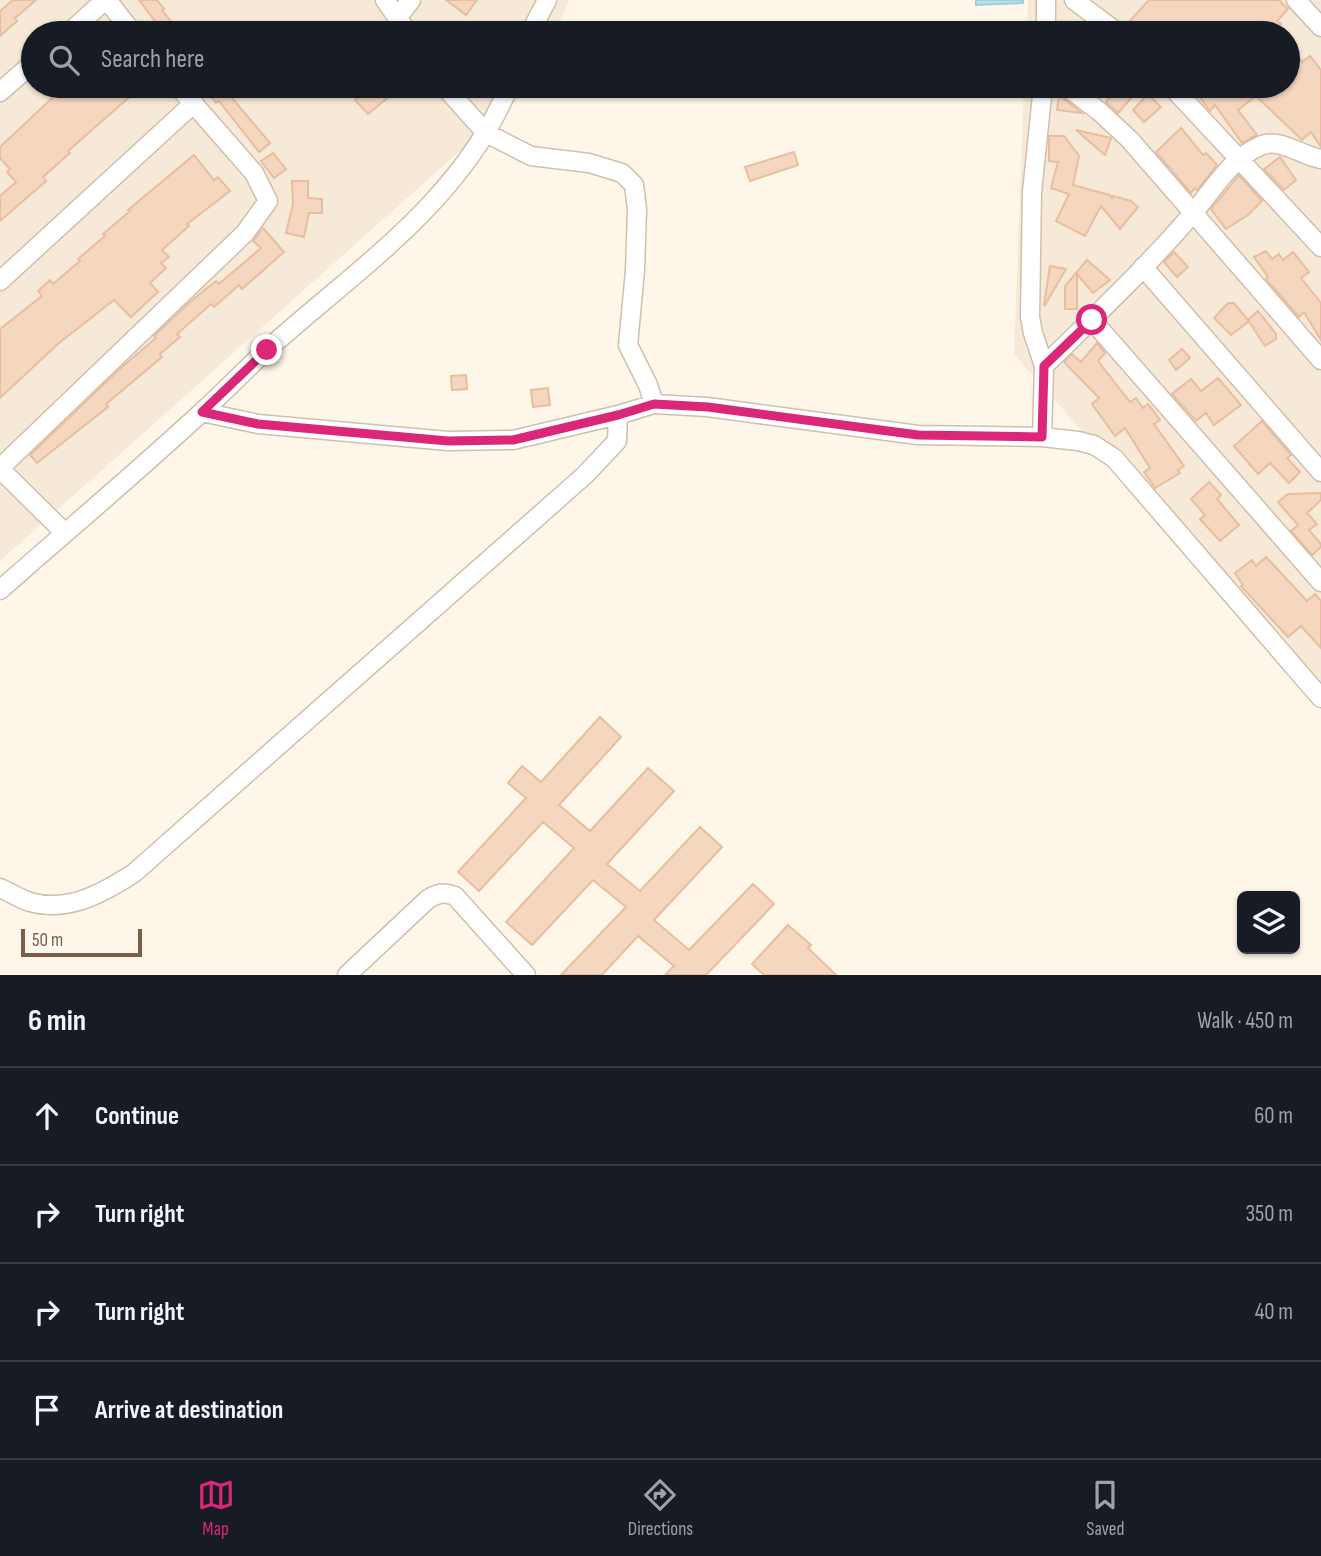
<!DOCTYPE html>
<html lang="en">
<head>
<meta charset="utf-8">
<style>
	:root { --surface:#171b24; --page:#20242c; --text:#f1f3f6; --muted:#9ea1a6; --line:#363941; --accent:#db2777 }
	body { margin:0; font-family:"Sofia Sans Condensed",sans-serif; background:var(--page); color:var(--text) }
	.controls { position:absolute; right:21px; bottom:21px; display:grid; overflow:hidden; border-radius:10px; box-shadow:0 2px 5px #0004 }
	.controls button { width:63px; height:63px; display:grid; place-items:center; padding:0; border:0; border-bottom:2px solid var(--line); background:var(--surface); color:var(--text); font:35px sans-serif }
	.scale { position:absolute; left:21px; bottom:18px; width:121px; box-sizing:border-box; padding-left:7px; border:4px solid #7a5e4a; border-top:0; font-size:19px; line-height:24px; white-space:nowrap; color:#7a5e4a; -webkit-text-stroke:5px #fffaf0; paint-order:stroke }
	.stop { position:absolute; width:21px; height:21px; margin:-16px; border:5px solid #db2777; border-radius:50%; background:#fff }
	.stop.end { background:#db2777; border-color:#fff; box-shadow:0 2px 7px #0008 }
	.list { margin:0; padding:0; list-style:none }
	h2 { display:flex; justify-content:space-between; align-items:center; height:91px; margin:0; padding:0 28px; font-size:30px }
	h2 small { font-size:23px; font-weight:400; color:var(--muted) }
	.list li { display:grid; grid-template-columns:46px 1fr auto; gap:21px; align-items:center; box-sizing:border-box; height:98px; padding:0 28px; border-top:2px solid var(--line) }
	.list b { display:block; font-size:26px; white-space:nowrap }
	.list em { font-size:23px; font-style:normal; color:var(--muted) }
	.icon { flex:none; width:38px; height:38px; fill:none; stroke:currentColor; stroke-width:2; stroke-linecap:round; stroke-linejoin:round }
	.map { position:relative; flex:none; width:1321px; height:975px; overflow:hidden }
	.search { position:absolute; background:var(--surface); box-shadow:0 2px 5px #0004; left:21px; right:21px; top:21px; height:77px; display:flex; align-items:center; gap:18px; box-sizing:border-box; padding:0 24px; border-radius:38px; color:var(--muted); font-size:26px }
	.sheet { height:483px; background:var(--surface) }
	nav { display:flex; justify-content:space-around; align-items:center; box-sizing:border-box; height:98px; border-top:2px solid var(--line); background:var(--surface); font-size:19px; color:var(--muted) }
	nav a { display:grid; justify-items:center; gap:4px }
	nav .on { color:var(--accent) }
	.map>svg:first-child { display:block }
</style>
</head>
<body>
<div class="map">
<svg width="1321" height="975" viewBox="0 0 1321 975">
	<rect width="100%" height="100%" fill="#fef6e9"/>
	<path fill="#f6e9d7" d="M 0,0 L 569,0 L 554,33 L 33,33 L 33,86 L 530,86 L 527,91 L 0,561 Z
		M 1028,0 L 1321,0 L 1321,702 L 1014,354 L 1024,86 L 1288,86 L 1288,33 L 1027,33 Z"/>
	<path fill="#bbe0e9" stroke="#a1d0dc" stroke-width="2" d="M 976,0 L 1023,0 L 1023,3 L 976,5 Z"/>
	<path fill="#f5d7bf" stroke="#e8be9e" stroke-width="2" d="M 13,0 L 36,0 L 15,18 L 17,21 L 0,36 L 0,11 Z
		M 139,0 L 157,0 L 164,9 L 162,10 L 180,33 L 164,33 Z
		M 446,0 L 477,0 L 466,15 Z
		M 1149,0 L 1279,0 L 1288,9 L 1277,21 L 1281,24 L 1272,33 L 1129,33 L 1126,25 Z
		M 1288,44 L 1302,62 L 1310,56 L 1321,70 L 1321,147 L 1311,132 L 1302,140 L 1256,96 L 1238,110 L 1257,135 L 1242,143 L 1215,105 L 1210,111 L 1191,86 L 1288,86 L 1290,74 Z
		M 65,86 L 142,86 L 68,151 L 70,153 L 43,177 L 46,181 L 0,221 L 0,196 L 16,182 L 7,172 L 10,169 L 0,158 L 0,147 Z
		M 204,86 L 222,86 L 270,143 L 259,152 L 219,101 L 216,103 Z
		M 372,86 L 402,86 L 368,114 L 355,100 Z
		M 1119,86 L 1133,96 L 1118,113 L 1106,102 Z
		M 1148,94 L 1161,107 L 1144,122 L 1133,110 Z
		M 1059,95 L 1082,113 L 1057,110 Z
		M 1181,128 L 1203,155 L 1206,153 L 1217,165 L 1197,190 L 1195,188 L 1191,193 L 1156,152 Z
		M 1076,130 L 1111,138 L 1105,155 Z
		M 1049,136 L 1064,136 L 1079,156 L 1073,185 L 1110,195 L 1112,198 L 1113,196 L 1131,201 L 1138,207 L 1120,229 L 1101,206 L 1085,236 L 1056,221 L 1069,194 L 1051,188 L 1058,162 L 1049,161 Z
		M 794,152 L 798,165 L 750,181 L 745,167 Z
		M 273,153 L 286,169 L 274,178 L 261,161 Z
		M 194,155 L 214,180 L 218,177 L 230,191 L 187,224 L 189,226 L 162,250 L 169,257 L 161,263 L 166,268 L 150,283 L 158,292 L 131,317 L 114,300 L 59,343 L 0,398 L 0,329 L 42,296 L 38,291 L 50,280 L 53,284 L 80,261 L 78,259 L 105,236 L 103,234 L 130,211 L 128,210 Z
		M 1280,157 L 1296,180 L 1284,190 L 1264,169 Z
		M 1239,175 L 1262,201 L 1248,215 L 1226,229 L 1211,209 Z
		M 292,181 L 308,181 L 308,198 L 322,199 L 322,213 L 309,213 L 304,237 L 286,233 L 293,204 Z
		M 263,228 L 284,252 L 242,289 L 239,285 L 214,307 L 211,304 L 177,334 L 180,337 L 160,354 L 162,357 L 106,404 L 108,407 L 37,463 L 30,455 L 122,367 L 156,338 L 154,336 L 191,301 L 216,281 L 219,284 L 261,248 L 253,241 Z
		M 1266,251 L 1272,259 L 1279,254 L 1283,260 L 1293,252 L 1309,272 L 1301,278 L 1321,303 L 1321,340 L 1304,312 L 1299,317 L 1266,279 L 1268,277 L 1254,257 Z
		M 1174,252 L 1188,267 L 1177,277 L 1164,262 Z
		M 1087,260 L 1110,280 L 1093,293 L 1077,274 L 1077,309 L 1065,309 L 1065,286 Z
		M 1050,266 L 1066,269 L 1045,305 L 1044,305 Z
		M 1228,303 L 1234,303 L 1249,321 L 1231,335 L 1214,318 Z
		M 1258,311 L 1276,334 L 1276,339 L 1265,346 L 1248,320 Z
		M 1097,343 L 1105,353 L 1098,361 L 1130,402 L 1136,398 L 1143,408 L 1148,404 L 1160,420 L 1154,424 L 1184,466 L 1178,470 L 1180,473 L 1155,488 L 1144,472 L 1150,468 L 1125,428 L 1115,436 L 1092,404 L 1099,398 L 1064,362 L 1072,354 L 1081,362 Z
		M 1182,349 L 1190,358 L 1176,370 L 1169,360 Z
		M 466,375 L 467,389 L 452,390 L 451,376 Z
		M 1218,378 L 1241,405 L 1214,425 L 1206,413 L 1196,421 L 1172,394 L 1191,379 L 1201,391 Z
		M 548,388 L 550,405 L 533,407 L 531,390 Z
		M 1262,421 L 1291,455 L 1287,458 L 1300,472 L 1289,483 L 1270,463 L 1258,474 L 1234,446 Z
		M 1209,482 L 1221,495 L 1217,499 L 1239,525 L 1220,541 L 1200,519 L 1205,515 L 1191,499 Z
		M 1321,493 L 1321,500 L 1307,513 L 1317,524 L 1309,530 L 1321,544 L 1321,547 L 1312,555 L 1291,531 L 1298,525 L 1278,502 L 1288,494 Z
		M 1266,557 L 1307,601 L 1315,594 L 1321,601 L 1321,648 L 1301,626 L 1288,637 L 1241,586 L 1243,585 L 1235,573 L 1252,560 L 1256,566 Z
		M 600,717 L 621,737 L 559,805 L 590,831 L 648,768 L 674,791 L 607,864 L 640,891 L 700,827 L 722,847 L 654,920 L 689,950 L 753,884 L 774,904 L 706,975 L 665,975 L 674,966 L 638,936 L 602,975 L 561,975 L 626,907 L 593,880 L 532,945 L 506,922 L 574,848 L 543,822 L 479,891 L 458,872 L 526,798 L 508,783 L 522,766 L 541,782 Z
		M 788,925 L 811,945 L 808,948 L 836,975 L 764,975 L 752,964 Z"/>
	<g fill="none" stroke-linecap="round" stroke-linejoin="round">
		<defs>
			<path id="minor" d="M 107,0 L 133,33
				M 385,0 L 408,33
				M 1074,0 L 1118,33
				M 1296,0 L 1321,27
				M 398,17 L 411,0
				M 69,33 L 105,0
				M 530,33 L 547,0
				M 1046,33 L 1046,0
				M 444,86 L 486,133 L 531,156 L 589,163 L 622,173 L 634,185 L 637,209 L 635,271 L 628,345 L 648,385 L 654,404
				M 1043,86 L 1032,192 L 1030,317 L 1033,333 L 1044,366
				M 1066,86 L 1100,112 L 1130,140 L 1321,360
				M 1171,86 L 1321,247
				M 0,92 L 33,63
				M 1143,267 L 1321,472
				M 0,281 L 194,103
				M 1092,320 L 1321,582
				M 202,412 L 258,424 L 448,441 L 513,440 L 618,415 L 654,404 L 707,407 L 918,435 L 1042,437 L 1078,441 L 1094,445 L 1114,458 L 1321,698
				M 1042,437 L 1044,366 C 1095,316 1147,267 1193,213 C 1214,189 1230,159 1260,146 C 1279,137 1302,156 1321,159
				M 0,468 L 245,233 L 268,201 L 254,173 L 178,86
				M 0,469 L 65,533
				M 0,590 C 68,530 137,472 203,411 C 225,391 246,369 268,349 C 357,269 463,200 509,86
				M 0,888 C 10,892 20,899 30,902 C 68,913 103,893 134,873 L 585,475 L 617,441 L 618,415
				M 347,975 L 428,899 C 438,893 444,892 455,896 L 526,975"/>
		</defs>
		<use href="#minor" stroke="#d1bfad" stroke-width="21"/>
		<use href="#minor" stroke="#fff" stroke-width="18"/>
	</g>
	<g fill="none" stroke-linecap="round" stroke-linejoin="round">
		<path stroke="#db2777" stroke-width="9" d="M 267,350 L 202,412 L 258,424 L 448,441 L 513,440 L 618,415 L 654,404 L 708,407 L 918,435 L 1042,437 L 1044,366 L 1092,320"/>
	</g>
</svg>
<div class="controls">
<button><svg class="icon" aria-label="layers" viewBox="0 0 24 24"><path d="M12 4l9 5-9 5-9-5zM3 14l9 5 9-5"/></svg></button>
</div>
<div class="scale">50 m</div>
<div class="stop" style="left:1092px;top:320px"></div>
<div class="stop end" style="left:267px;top:350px"></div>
<div class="search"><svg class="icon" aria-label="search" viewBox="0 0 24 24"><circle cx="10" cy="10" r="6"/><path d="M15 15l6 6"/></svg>Search here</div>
</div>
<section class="sheet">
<h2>6 min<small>Walk · 450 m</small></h2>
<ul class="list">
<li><svg class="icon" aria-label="ahead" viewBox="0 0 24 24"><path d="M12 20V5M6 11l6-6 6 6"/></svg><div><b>Continue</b></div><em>60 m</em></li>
<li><svg class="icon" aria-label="right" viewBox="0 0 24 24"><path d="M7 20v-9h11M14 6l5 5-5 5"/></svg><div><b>Turn right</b></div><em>350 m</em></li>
<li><svg class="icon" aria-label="right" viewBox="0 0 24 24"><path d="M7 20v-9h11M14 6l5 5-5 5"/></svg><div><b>Turn right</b></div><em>40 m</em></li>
<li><svg class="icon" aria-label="arrive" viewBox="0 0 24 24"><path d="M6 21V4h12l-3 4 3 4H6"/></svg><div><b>Arrive at destination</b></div></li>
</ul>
</section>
<nav>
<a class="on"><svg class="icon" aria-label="map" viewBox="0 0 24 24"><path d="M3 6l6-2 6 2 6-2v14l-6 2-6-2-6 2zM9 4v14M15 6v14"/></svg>Map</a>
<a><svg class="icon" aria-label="directions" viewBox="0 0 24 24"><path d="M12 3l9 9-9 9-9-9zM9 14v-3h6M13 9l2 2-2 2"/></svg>Directions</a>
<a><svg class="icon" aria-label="saved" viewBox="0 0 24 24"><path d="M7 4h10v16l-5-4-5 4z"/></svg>Saved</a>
</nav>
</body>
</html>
